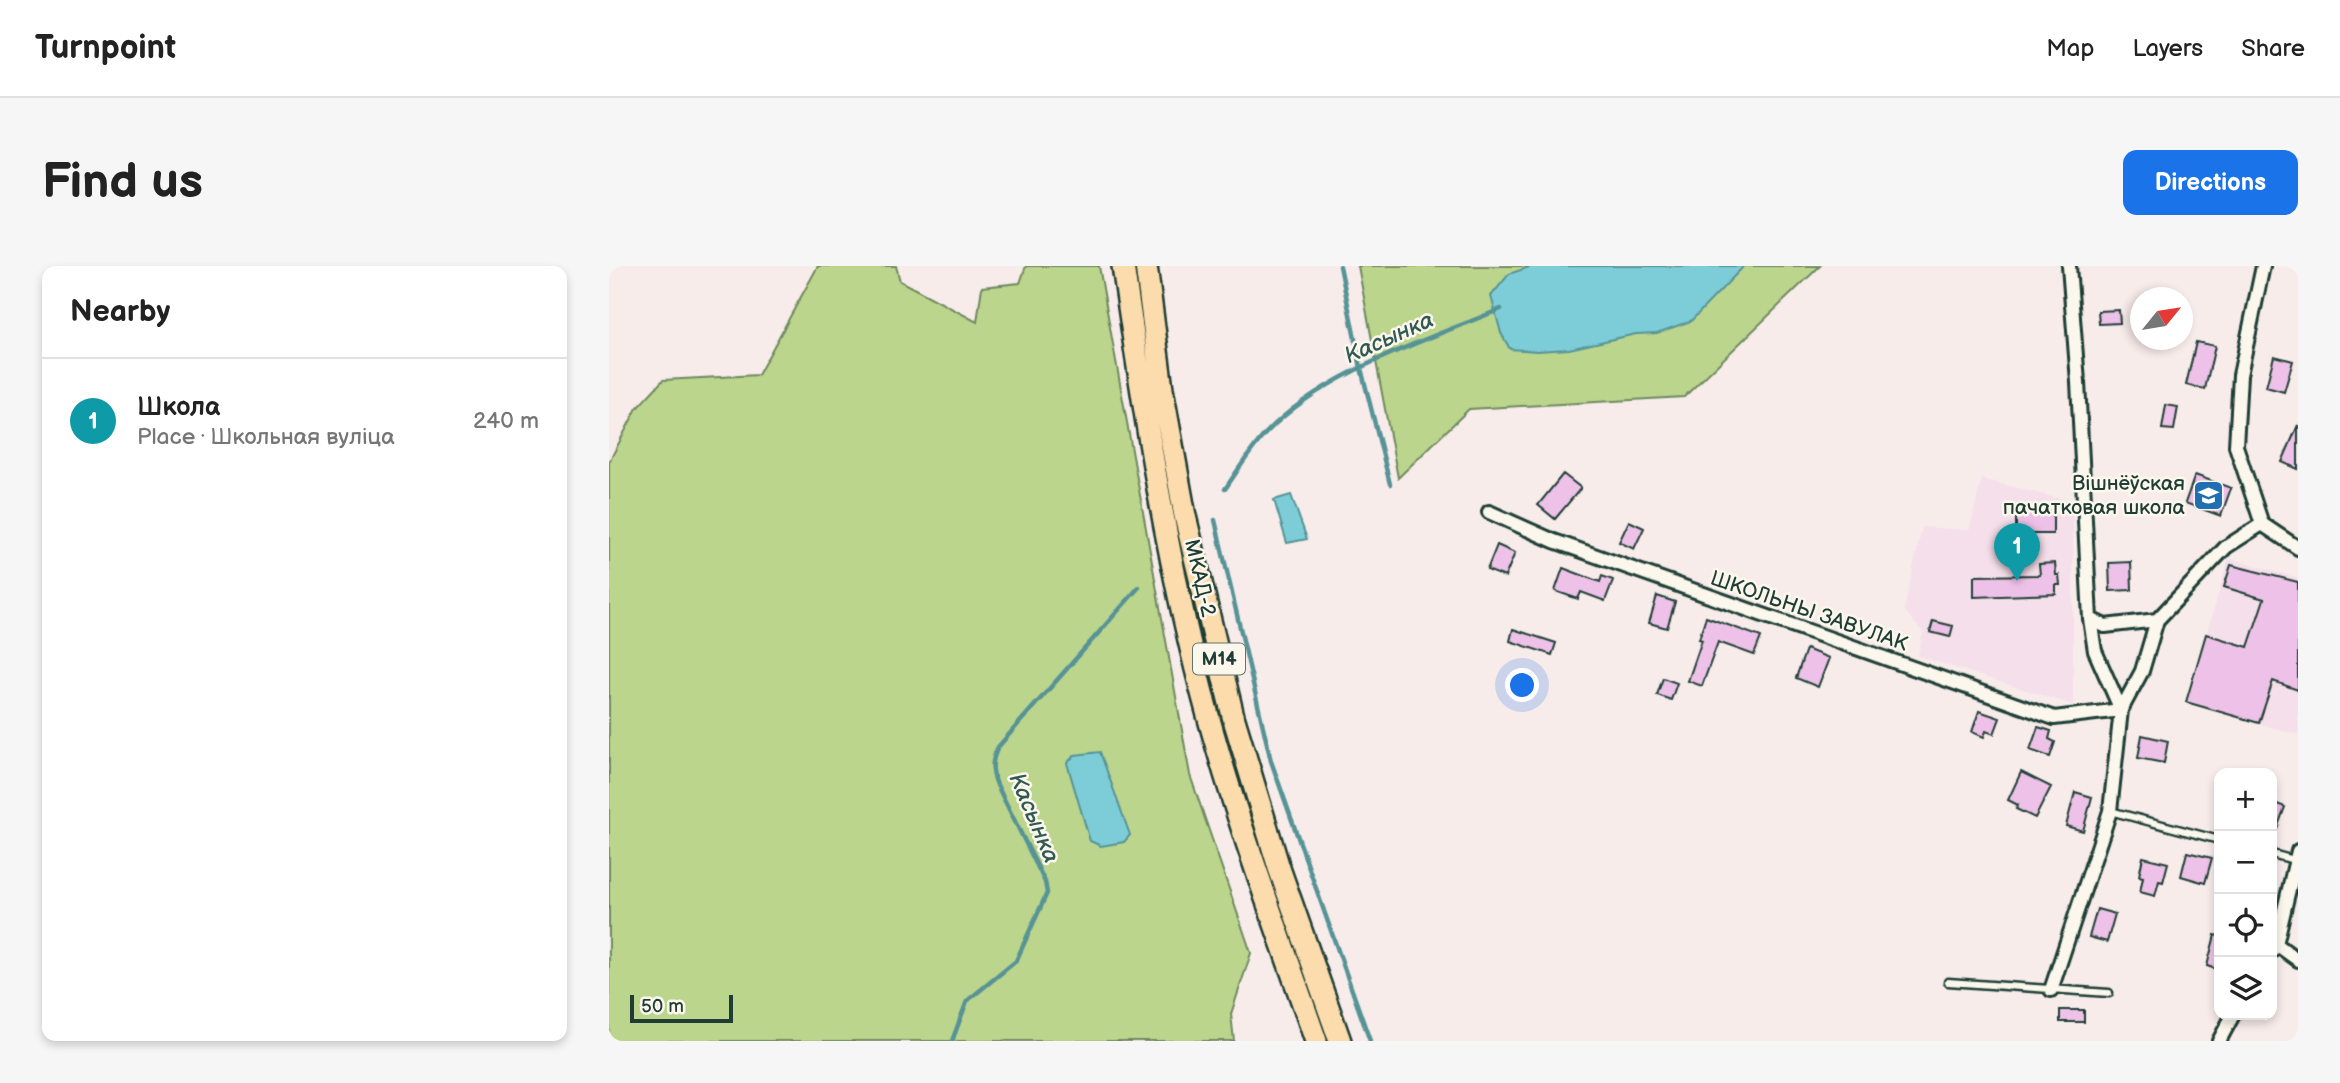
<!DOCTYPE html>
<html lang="en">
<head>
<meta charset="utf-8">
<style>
	:root { --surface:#fff; --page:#f6f6f6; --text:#222; --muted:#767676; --line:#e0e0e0; --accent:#1a73e8 }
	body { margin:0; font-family:"Balsamiq Sans",sans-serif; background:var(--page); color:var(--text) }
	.controls { position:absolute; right:21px; bottom:21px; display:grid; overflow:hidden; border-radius:14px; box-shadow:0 4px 10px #0003 }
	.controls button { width:63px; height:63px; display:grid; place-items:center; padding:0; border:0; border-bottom:2px solid var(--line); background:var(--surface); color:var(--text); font:35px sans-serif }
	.compass { position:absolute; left:1521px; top:21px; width:63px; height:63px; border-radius:50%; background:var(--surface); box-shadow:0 4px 10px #0003; rotate:60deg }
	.scale { position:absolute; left:21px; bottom:18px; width:103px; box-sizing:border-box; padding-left:7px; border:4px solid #1f3d34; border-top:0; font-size:19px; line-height:24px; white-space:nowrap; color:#1f3d34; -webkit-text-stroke:5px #fbf7ec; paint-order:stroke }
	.you { position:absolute; left:914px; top:420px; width:24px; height:24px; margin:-18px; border:5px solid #fff; border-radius:50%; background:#1a73e8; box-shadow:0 0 0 10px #1a73e833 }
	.badge { display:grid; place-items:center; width:46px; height:46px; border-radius:50%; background:var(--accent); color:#fff; font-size:23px; font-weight:700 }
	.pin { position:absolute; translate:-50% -58px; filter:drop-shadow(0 2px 4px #0008) }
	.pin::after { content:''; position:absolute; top:37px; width:24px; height:21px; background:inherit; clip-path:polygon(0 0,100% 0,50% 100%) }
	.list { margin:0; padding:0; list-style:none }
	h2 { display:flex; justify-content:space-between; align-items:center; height:91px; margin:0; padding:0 28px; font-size:30px }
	h2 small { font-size:23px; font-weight:400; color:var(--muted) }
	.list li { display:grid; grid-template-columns:46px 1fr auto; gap:21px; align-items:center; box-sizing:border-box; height:126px; padding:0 28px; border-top:2px solid var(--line) }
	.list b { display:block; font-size:26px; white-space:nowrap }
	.list p { margin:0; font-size:23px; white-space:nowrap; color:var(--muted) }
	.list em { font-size:23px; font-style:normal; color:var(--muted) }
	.icon { flex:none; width:38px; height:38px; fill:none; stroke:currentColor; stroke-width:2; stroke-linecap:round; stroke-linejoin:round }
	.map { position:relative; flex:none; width:1689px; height:775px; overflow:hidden; border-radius:14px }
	header { display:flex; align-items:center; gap:42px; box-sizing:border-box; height:98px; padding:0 35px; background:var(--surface); border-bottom:2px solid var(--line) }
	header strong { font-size:33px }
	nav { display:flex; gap:38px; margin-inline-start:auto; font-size:24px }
	.intro { display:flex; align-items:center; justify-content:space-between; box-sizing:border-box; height:168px; padding:0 42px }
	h1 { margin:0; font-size:49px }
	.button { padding:18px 32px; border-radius:14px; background:var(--accent); color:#fff; font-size:24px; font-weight:700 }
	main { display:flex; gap:42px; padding:0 42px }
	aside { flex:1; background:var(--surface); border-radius:14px; box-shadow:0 4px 10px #0003 }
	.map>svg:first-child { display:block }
</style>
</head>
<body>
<header>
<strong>Turnpoint</strong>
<nav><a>Map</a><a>Layers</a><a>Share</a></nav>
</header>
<div class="intro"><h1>Find us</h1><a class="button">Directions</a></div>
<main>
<aside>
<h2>Nearby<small></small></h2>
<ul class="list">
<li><span class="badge" style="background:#0f9aa8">1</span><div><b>Школа</b><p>Place · Школьная вуліца</p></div><em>240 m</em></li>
</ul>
</aside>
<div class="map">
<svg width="1689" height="775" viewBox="0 0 1689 775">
	<rect width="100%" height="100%" fill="#f8eceb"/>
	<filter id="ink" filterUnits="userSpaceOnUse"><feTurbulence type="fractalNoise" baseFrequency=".0143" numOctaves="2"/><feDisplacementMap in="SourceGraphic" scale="14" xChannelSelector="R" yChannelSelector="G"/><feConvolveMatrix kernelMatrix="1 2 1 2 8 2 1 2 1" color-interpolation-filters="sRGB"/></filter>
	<g filter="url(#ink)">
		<path fill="#f5dfea" d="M 1373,213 L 1464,236 L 1464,439 L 1309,390 L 1314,367 L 1295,344 L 1313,261 L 1360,264 Z
			M 1620,292 L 1689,312 L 1689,469 L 1577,436 Z"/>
		<path fill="#bcd58c" stroke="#6e8960" stroke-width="2" d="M 209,0 L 287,0 L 291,15 L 368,56 L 373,21 L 411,17 L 417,0 L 490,0 L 581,509 L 642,687 L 622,748 L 625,775 L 0,775 L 0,196 L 28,142 L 54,114 L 149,109 Z
			M 749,0 L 1211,0 L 1075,131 L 860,143 L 789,212 Z"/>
		<path fill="#7dcdd8" stroke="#579396" stroke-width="2" d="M 923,0 L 1135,0 L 1082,55 L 1048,67 L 1027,68 L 960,83 L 928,85 L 901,83 L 892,67 L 882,30 L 900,8 Z
			M 682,229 L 698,273 L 678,277 L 665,234 Z
			M 491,486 L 521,569 L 515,576 L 492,580 L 481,575 L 458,497 L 466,489 Z"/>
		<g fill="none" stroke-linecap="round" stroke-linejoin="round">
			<path stroke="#579396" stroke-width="4.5" d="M 731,0 L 752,102 L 781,218
				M 616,223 C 629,204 642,183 657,167 C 715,106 815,75 892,43
				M 606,254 L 662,495 L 761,775
				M 343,775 L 358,735 L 407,695 L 438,627 L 436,616 L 388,519 C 382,504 382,495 389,481 L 530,321"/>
		</g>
		<path fill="#eec2e8" stroke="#1f3d34" stroke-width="2" d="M 1510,44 L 1511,57 L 1490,58 L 1489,45 Z
			M 1587,76 L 1606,80 L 1596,123 L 1577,119 Z
			M 1665,90 L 1684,95 L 1675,126 L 1657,121 Z
			M 1557,139 L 1569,141 L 1565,164 L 1553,163 Z
			M 1689,159 L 1689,203 L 1673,196 Z
			M 954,208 L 972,222 L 946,253 L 929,239 Z
			M 1586,209 L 1622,222 L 1612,250 L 1576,237 Z
			M 1407,246 L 1444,246 L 1444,268 L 1407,268 Z
			M 1020,255 L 1035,262 L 1025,283 L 1010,276 Z
			M 888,279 L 906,287 L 896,311 L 878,304 Z
			M 1522,296 L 1523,324 L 1501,325 L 1500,297 Z
			M 1446,297 L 1447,309 L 1450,309 L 1451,319 L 1447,319 L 1447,328 L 1365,331 L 1365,310 L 1431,309 L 1430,298 Z
			M 1622,299 L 1689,316 L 1689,424 L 1664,415 L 1650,457 L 1577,436 L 1597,368 L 1639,381 L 1655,333 L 1615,321 Z
			M 954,302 L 991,316 L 993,310 L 1004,314 L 996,335 L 972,326 L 969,333 L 946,325 Z
			M 1048,330 L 1066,336 L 1058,362 L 1040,357 Z
			M 1097,351 L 1152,371 L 1145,389 L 1109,376 L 1093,420 L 1079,415 L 1093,374 L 1090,373 Z
			M 1324,355 L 1344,360 L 1341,371 L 1321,366 Z
			M 904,363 L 947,377 L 943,389 L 901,375 Z
			M 1197,383 L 1220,392 L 1209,421 L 1187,412 Z
			M 1054,412 L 1068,417 L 1062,434 L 1048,429 Z
			M 1370,445 L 1391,452 L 1385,468 L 1377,465 L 1375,471 L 1363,466 Z
			M 1429,461 L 1442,465 L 1440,473 L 1446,476 L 1441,491 L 1421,484 Z
			M 1533,469 L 1559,475 L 1555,497 L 1529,492 Z
			M 1412,506 L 1442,521 L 1426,552 L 1407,543 L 1409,539 L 1399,534 Z
			M 1466,526 L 1483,531 L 1474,565 L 1457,560 Z
			M 1663,536 L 1676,541 L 1664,573 L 1663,572 Z
			M 1578,586 L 1603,592 L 1596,617 L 1572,610 Z
			M 1534,591 L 1559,597 L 1554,616 L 1550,615 L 1546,630 L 1531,626 L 1534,611 L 1530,610 Z
			M 1488,643 L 1506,648 L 1498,676 L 1480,671 Z
			M 1606,669 L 1610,670 L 1610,704 L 1598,700 Z
			M 1451,744 L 1475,744 L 1475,756 L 1451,756 Z"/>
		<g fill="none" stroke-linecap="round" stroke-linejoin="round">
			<defs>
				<path id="service" d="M 1501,545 L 1610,574
					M 1663,588 L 1685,594
					M 1339,716 L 1500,727"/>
				<path id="minor" d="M 1654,0 L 1631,109 L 1627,180 L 1653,258 L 1689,282
					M 880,246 L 945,275 L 1445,452 L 1512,444
					M 1481,353 L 1496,360 L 1548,354
					M 1512,444 L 1533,405 L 1548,354 L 1617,281 L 1653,258
					M 1667,678 L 1689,694
					M 1663,685 L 1667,678 L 1689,585
					M 1442,724 L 1501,545 L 1512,444 L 1486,385 L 1481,353 L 1469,116 L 1460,0
					M 1610,775 L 1624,749"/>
				<path id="trunk" d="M 514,0 C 536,152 559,304 600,453 C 630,562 670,668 707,775
					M 537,0 L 553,123 L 576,250 L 624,450 L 670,602 L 731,775"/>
			</defs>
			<use href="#service" stroke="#1f3d34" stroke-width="11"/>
			<use href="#minor" stroke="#1f3d34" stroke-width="18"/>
			<use href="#trunk" stroke="#1f3d34" stroke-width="26"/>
			<use href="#service" stroke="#fbf7ec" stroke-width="6"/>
			<use href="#minor" stroke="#fbf7ec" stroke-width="12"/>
			<use href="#trunk" stroke="#fcdcac" stroke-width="21"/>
		</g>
	</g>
	<defs>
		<symbol id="school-square" viewBox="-11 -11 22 22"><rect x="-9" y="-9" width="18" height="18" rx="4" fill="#1f6fb2" stroke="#fbf7ec"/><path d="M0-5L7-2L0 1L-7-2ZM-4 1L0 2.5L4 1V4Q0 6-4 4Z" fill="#fff"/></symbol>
	</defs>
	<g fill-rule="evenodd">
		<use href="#school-square" x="1582" y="212" width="35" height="35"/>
	</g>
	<g text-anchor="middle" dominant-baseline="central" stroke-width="5" stroke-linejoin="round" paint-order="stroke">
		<rect fill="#fbf7ec" stroke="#61756b" stroke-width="2" x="584" y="377.5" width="52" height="31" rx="5"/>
		<g font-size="19" font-weight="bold" fill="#1f3d34">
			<text x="610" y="393">М14</text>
		</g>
		<g font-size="21" fill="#1f3d34" stroke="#fbf7ec" text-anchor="end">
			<text x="1576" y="217">Вішнёўская<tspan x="1576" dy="24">пачатковая школа</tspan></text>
		</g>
		<g font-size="21" fill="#1f3d34" stroke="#fbf7ec">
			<text transform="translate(591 312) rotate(77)">МКАД-2</text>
			<text transform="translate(1200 345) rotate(19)">ШКОЛЬНЫ ЗАВУЛАК</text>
		</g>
		<g font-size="23" font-style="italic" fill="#325a55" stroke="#fbf7ec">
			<text transform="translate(780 72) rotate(-24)">Касынка</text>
			<text transform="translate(425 552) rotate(67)">Касынка</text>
		</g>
	</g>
</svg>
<div class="controls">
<button>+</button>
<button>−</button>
<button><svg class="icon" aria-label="locate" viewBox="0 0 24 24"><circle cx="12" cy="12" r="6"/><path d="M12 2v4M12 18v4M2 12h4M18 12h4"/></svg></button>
<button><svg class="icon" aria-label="layers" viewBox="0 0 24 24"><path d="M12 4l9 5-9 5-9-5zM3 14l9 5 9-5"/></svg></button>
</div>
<svg class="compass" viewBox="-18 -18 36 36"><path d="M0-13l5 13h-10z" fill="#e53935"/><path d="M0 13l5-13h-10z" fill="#767676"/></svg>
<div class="scale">50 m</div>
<div class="you"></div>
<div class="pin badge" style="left:1408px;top:315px;background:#0f9aa8">1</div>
</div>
</main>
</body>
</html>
